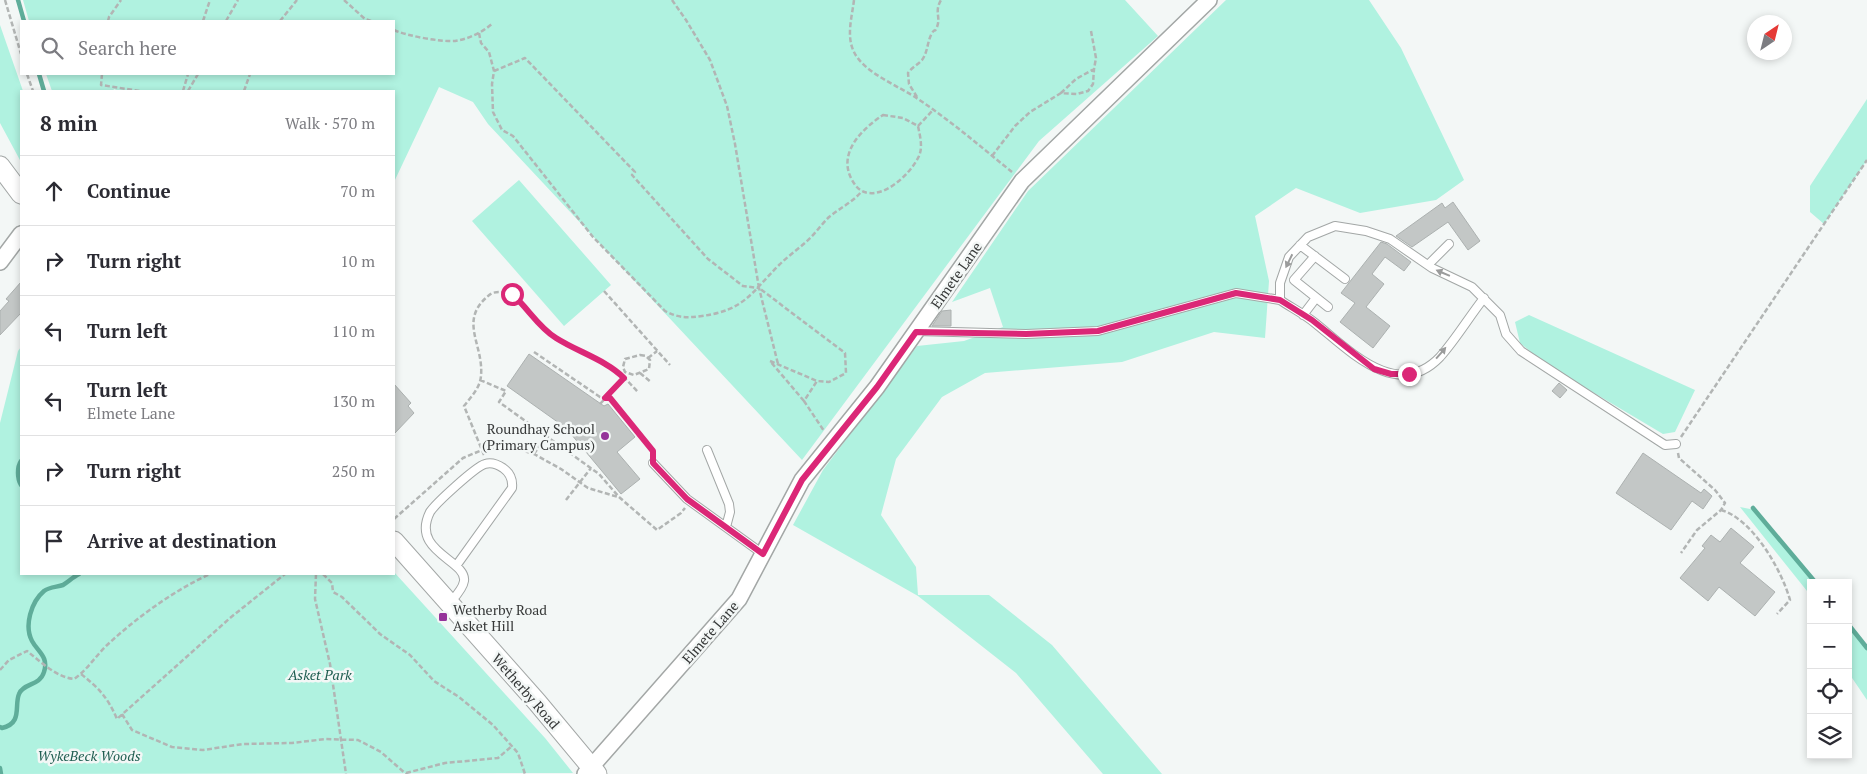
<!DOCTYPE html>
<html lang="en">
<head>
<meta charset="utf-8">
<style>
	:root { --surface:#fff; --page:#f7f7f7; --text:#2b2b33; --muted:#7c7c81; --line:#e1e1e2 }
	body { margin:0; font-family:"PT Serif",serif; background:var(--page); color:var(--text) }
	.controls { position:absolute; right:15px; bottom:15px; display:grid; overflow:hidden; border-radius:0px; box-shadow:0 2px 8px #0003 }
	.controls button { width:45px; height:45px; display:grid; place-items:center; padding:0; border:0; border-bottom:1px solid var(--line); background:var(--surface); color:var(--text); font:25px sans-serif }
	.compass { position:absolute; left:1747px; top:15px; width:45px; height:45px; border-radius:50%; background:var(--surface); box-shadow:0 2px 8px #0003; rotate:35deg }
	.stop { position:absolute; width:15px; height:15px; margin:-11px; border:4px solid #db2777; border-radius:50%; background:#fff }
	.stop.end { background:#db2777; border-color:#fff; box-shadow:0 1px 5px #0008 }
	.list { margin:0; padding:0; list-style:none }
	h2 { display:flex; justify-content:space-between; align-items:center; height:65px; margin:0; padding:0 20px; font-size:21px }
	h2 small { font-size:16px; font-weight:400; color:var(--muted) }
	.list li { display:grid; grid-template-columns:32px 1fr auto; gap:15px; align-items:center; box-sizing:border-box; height:70px; padding:0 20px; border-top:1px solid var(--line) }
	.list b { display:block; font-size:19px; white-space:nowrap }
	.list p { margin:0; font-size:16px; white-space:nowrap; color:var(--muted) }
	.list em { font-size:16px; font-style:normal; color:var(--muted) }
	.icon { flex:none; width:28px; height:28px; fill:none; stroke:currentColor; stroke-width:2; stroke-linecap:round; stroke-linejoin:round }
	.map { position:relative; flex:none; width:1867px; height:774px; overflow:hidden }
	.search { position:absolute; background:var(--surface); box-shadow:0 2px 8px #0003; left:20px; top:20px; width:375px; height:55px; display:flex; align-items:center; gap:12px; box-sizing:border-box; padding:0 18px; border-radius:0px; color:var(--muted); font-size:19px }
	.panel { position:absolute; background:var(--surface); box-shadow:0 2px 8px #0003; left:20px; top:90px; width:375px; height:485px; border-radius:0px }
	.map>svg:first-child { display:block }
</style>
</head>
<body>
<div class="map">
<svg width="1867" height="774" viewBox="0 0 1867 774">
	<rect width="100%" height="100%" fill="#f3f7f6"/>
	<path fill="#b0f2e0" d="M 23,0 L 1125,0 L 1158,36 L 1039,141 L 802,460 L 488,124 L 473,102 L 439,87 L 394,182 L 394,91 L 119,91 L 114,89 L 113,91 L 52,91 L 46,74 L 394,74 L 394,21 L 29,21 Z
		M 1226,0 L 1369,0 L 1401,48 L 1464,180 L 1436,200 L 1360,213 L 1296,188 L 1255,216 L 1269,281 L 1265,338 L 1214,332 L 1122,362 L 985,373 L 942,397 L 896,459 L 881,515 L 916,567 L 918,595 L 989,595 L 1052,645 L 1162,774 L 1103,774 L 1016,673 L 918,596 L 793,525 L 823,470 L 917,346 L 964,341 L 1003,327 L 990,288 L 952,302 L 1028,191 Z
		M 0,25 L 23,91 L 21,91 L 21,162 L 0,123 Z
		M 1867,99 L 1867,160 L 1824,224 L 1810,212 L 1810,186 Z
		M 519,180 L 611,285 L 564,326 L 472,221 Z
		M 1529,315 L 1695,390 L 1675,432 L 1663,434 L 1547,365 L 1520,343 L 1515,322 Z
		M 21,347 L 21,574 L 394,574 L 394,572 L 545,738 L 573,773 L 0,774 L 0,423 L 18,351 Z
		M 1740,507 L 1755,510 L 1814,583 L 1811,583 L 1811,596 Z
		M 1848,625 L 1867,648 L 1867,700 L 1848,672 Z"/>
	<g fill="none" stroke-linecap="round" stroke-linejoin="round">
		<path stroke="#5fad9a" stroke-width="4.5" d="M 18,0 L 24,21
			M 39,74 L 44,91
			M 21,461 C 17,467 17,478 21,485
			M 1753,508 L 1816,583
			M 1848,624 L 1867,648
			M 0,727 L 2,728 C 23,723 14,706 19,694 C 23,683 40,686 44,672 C 49,657 38,652 32,641 C 24,626 31,602 44,591 C 49,587 57,587 63,585 C 68,582 73,577 79,574
			M 0,768 L 1,774"/>
	</g>
	<path fill="#c3c7c6" stroke="#acb1b0" d="M 1453,202 L 1480,241 L 1468,250 L 1448,222 L 1412,247 L 1396,236 L 1442,203 L 1445,208 Z
		M 1381,242 L 1387,244 L 1411,262 L 1404,271 L 1385,257 L 1372,274 L 1384,284 L 1366,307 L 1390,326 L 1373,348 L 1340,322 L 1355,303 L 1341,293 Z
		M 21,282 L 21,313 L 0,335 L 0,311 L 9,301 L 6,299 Z
		M 951,310 L 951,326 L 932,326 L 942,311 Z
		M 529,354 L 604,406 L 608,404 L 635,437 L 617,452 L 640,479 L 621,494 L 566,428 L 507,386 Z
		M 1559,383 L 1567,390 L 1560,398 L 1552,391 Z
		M 394,384 L 411,403 L 408,406 L 414,413 L 394,434 Z
		M 1643,453 L 1701,493 L 1704,489 L 1712,496 L 1703,509 L 1692,501 L 1671,530 L 1616,493 Z
		M 1731,528 L 1754,547 L 1740,563 L 1775,592 L 1755,616 L 1719,587 L 1708,601 L 1680,578 L 1705,548 L 1702,546 L 1711,535 L 1720,542 Z"/>
	<g fill="none" stroke-linecap="round" stroke-linejoin="round">
		<defs>
			<path id="service" d="M 1300,245 L 1345,279
				M 1315,256 L 1294,280 L 1328,307
				M 1428,265 L 1449,244
				M 1484,298 C 1469,317 1456,339 1440,357 C 1397,402 1349,350 1315,323 C 1304,314 1292,308 1280,300 L 1280,283 L 1289,257 L 1308,237 L 1335,226 L 1366,231 L 1390,239 L 1432,268 L 1472,287 L 1500,315 L 1506,334 L 1521,351 L 1665,445 L 1676,444
				M 1303,315 L 1316,298
				M 916,331 L 1026,334 L 1098,331 L 1236,293 L 1280,300
				M 707,450 L 729,504 L 730,512 L 726,527
				M 653,463 L 687,499 L 763,554
				M 449,604 C 454,598 463,589 464,581 C 467,560 410,552 430,512 C 435,504 475,467 485,464 C 491,462 497,464 503,468 C 510,473 513,479 512,488 L 456,566"/>
			<path id="minor" d="M 0,262 L 21,234
				M 585,774 L 739,599 L 802,480 L 877,387 L 1022,181 L 1209,0"/>
			<path id="tertiary" d="M 0,166 L 21,194
				M 394,541 L 537,702 L 597,774"/>
		</defs>
		<use href="#service" stroke="#a3a7a6" stroke-width="10"/>
		<use href="#minor" stroke="#a3a7a6" stroke-width="18"/>
		<use href="#tertiary" stroke="#a3a7a6" stroke-width="21"/>
		<path stroke="#b2b5b4" stroke-width="2.5" stroke-dasharray="5 2.5" stroke-linecap="butt" d="M 5,0 L 21,54
			M 344,0 L 365,19 L 371,21
			M 672,0 L 686,20 L 710,60 L 727,106 L 735,144 L 759,288 L 845,353 L 846,373 L 829,382 L 817,381 L 804,401 L 824,431
			M 854,0 C 852,17 846,36 854,52 C 864,73 899,86 918,99 C 951,121 981,147 1012,172
			M 108,21 L 109,17 L 121,0
			M 203,21 L 210,0
			M 226,21 L 238,0
			M 280,21 L 297,0
			M 394,30 C 407,36 441,42 455,41 C 469,39 483,32 493,23
			M 1091,31 L 1096,58 L 1094,69 L 1076,79 L 1061,93 L 1077,94 L 1088,91 L 1093,84 L 1094,69
			M 479,33 L 481,43 L 489,52 L 494,71 L 492,84 L 493,112 L 502,130 L 513,136 L 593,237 L 665,311 C 678,318 687,318 702,316 C 745,310 751,293 779,265 C 787,257 797,250 806,242 C 814,235 821,225 829,217 C 840,208 853,202 862,191
			M 494,71 L 525,58 L 635,172 L 632,175 L 708,259 L 743,286 L 759,288 L 778,364
			M 27,74 L 33,91
			M 102,74 L 101,85 L 140,91
			M 183,91 L 188,74
			M 188,91 L 198,74
			M 244,91 L 250,74
			M 917,97 L 909,84 L 908,73 C 912,67 918,65 922,60 C 928,52 927,42 932,33 C 936,27 934,34 937,27 C 941,17 934,12 941,0
			M 883,115 L 903,118 L 918,126 C 920,136 923,147 919,156 C 911,173 888,195 869,193 C 860,192 856,187 852,180 C 837,153 862,129 883,115 Z
			M 918,126 L 933,110
			M 992,156 L 1015,126 L 1030,112 L 1061,93
			M 604,291 L 670,365
			M 534,352 L 600,397 L 610,398 L 653,451 L 653,454
			M 640,355 L 646,356 L 650,360 L 649,369 L 634,375 L 625,372 L 623,367 L 625,359 Z
			M 648,358 L 657,351
			M 640,373 L 651,382
			M 480,380 L 506,391 L 499,402 L 599,474 L 619,497 L 657,530 L 681,513 L 685,508
			M 804,401 L 770,361 L 817,381
			M 600,404 L 624,378
			M 1681,437 L 1867,160
			M 1678,453 L 1679,458 L 1715,490 L 1725,503 L 1721,510 L 1697,530 L 1681,553
			M 534,454 L 546,436
			M 484,455 L 464,406 C 471,397 480,388 481,376 C 484,343 456,319 492,293 C 516,287 527,313 543,327 C 566,348 598,356 622,376 C 628,381 633,387 638,392
			M 566,500 L 591,468
			M 1721,510 C 1753,519 1782,571 1790,600 L 1777,614
			M 394,519 L 463,458 L 482,450 L 497,447 L 510,447 L 534,454 L 561,469 L 588,488 L 618,497
			M 316,574 L 315,599 L 330,664 L 346,774
			M 323,574 L 332,583 L 333,592 L 342,597 L 380,634 L 410,655 L 434,681 L 459,697 L 493,725 L 518,753 L 525,774
			M 0,670 L 9,660 L 27,651 C 41,662 56,677 74,679 C 87,670 95,657 106,646 C 136,618 173,591 210,574
			M 81,674 C 99,688 108,698 117,719 L 230,618 L 285,574
			M 122,714 L 132,730 L 172,747 L 203,750 L 243,744 L 292,743 L 326,739 L 358,740 L 381,752 L 406,774
			M 406,773 L 445,763 L 498,758 L 512,746"/>
		<use href="#service" stroke="#fff" stroke-width="8"/>
		<use href="#minor" stroke="#fff" stroke-width="15"/>
		<use href="#tertiary" stroke="#fff" stroke-width="19"/>
	</g>
	<defs><path id="oneway-solid" d="M-6-.8H1V-3.2L6.5 0L1 3.2V.8H-6Z" transform="scale(1.25)"/></defs>
	<g fill="#9b9c9c">
		<use href="#oneway-solid" transform="translate(1289 261) rotate(116)"/>
		<use href="#oneway-solid" transform="translate(1443 273) rotate(-157)"/>
		<use href="#oneway-solid" transform="translate(1441 353) rotate(-49)"/>
	</g>
	<g fill="none" stroke-linecap="round" stroke-linejoin="round">
		<path stroke="#db2777" stroke-width="6" d="M 512,294 C 528,308 538,327 556,338 C 578,352 606,360 624,378 L 605,398 L 610,398 L 653,451 L 653,463 L 687,499 L 763,554 L 802,480 L 877,387 L 916,332 L 1026,334 L 1098,331 L 1236,293 L 1280,300 L 1312,320 L 1374,369 L 1391,374 L 1409,374"/>
	</g>
	<g fill="#95339a" stroke="#f3f7f6" stroke-width="2">
		<circle cx="605" cy="436" r="5"/>
		<rect x="438" y="612" width="10" height="10" rx="2.5"/>
	</g>
	<g text-anchor="middle" dominant-baseline="central" stroke-width="5" stroke-linejoin="round" paint-order="stroke">
		<g font-size="14" fill="#373939" stroke="#f3f7f6">
			<text transform="translate(956 275) rotate(-55)">Elmete Lane</text>
			<text transform="translate(710 632) rotate(-49)">Elmete Lane</text>
			<text transform="translate(526 691) rotate(49)">Wetherby Road</text>
		</g>
		<g font-size="14" fill="#373939" stroke="#f3f7f6" text-anchor="end">
			<text x="595" y="428">Roundhay School<tspan x="595" dy="16">(Primary Campus)</tspan></text>
			<text x="453" y="609" text-anchor="start">Wetherby Road<tspan x="453" dy="16">Asket Hill</tspan></text>
		</g>
		<g font-size="14" font-style="italic" fill="#1e5d50" stroke="#f3f7f6">
			<text x="320" y="674">Asket Park</text>
			<text x="89" y="755">WykeBeck Woods</text>
		</g>
	</g>
</svg>
<div class="controls">
<button>+</button>
<button>−</button>
<button><svg class="icon" aria-label="locate" viewBox="0 0 24 24"><circle cx="12" cy="12" r="6"/><path d="M12 2v4M12 18v4M2 12h4M18 12h4"/></svg></button>
<button><svg class="icon" aria-label="layers" viewBox="0 0 24 24"><path d="M12 4l9 5-9 5-9-5zM3 14l9 5 9-5"/></svg></button>
</div>
<svg class="compass" viewBox="-18 -18 36 36"><path d="M0-13l5 13h-10z" fill="#e53935"/><path d="M0 13l5-13h-10z" fill="#7c7c81"/></svg>
<div class="stop" style="left:512px;top:294px"></div>
<div class="stop end" style="left:1409px;top:374px"></div>
<div class="search"><svg class="icon" aria-label="search" viewBox="0 0 24 24"><circle cx="10" cy="10" r="6"/><path d="M15 15l6 6"/></svg>Search here</div>
<section class="panel">
<h2>8 min<small>Walk · 570 m</small></h2>
<ul class="list">
<li><svg class="icon" aria-label="ahead" viewBox="0 0 24 24"><path d="M12 20V5M6 11l6-6 6 6"/></svg><div><b>Continue</b></div><em>70 m</em></li>
<li><svg class="icon" aria-label="right" viewBox="0 0 24 24"><path d="M7 20v-9h11M14 6l5 5-5 5"/></svg><div><b>Turn right</b></div><em>10 m</em></li>
<li><svg class="icon" aria-label="left" viewBox="0 0 24 24"><path d="M17 20v-9H6M10 6l-5 5 5 5"/></svg><div><b>Turn left</b></div><em>110 m</em></li>
<li><svg class="icon" aria-label="left" viewBox="0 0 24 24"><path d="M17 20v-9H6M10 6l-5 5 5 5"/></svg><div><b>Turn left</b><p>Elmete Lane</p></div><em>130 m</em></li>
<li><svg class="icon" aria-label="right" viewBox="0 0 24 24"><path d="M7 20v-9h11M14 6l5 5-5 5"/></svg><div><b>Turn right</b></div><em>250 m</em></li>
<li><svg class="icon" aria-label="arrive" viewBox="0 0 24 24"><path d="M6 21V4h12l-3 4 3 4H6"/></svg><div><b>Arrive at destination</b></div></li>
</ul>
</section>
</div>
</body>
</html>
